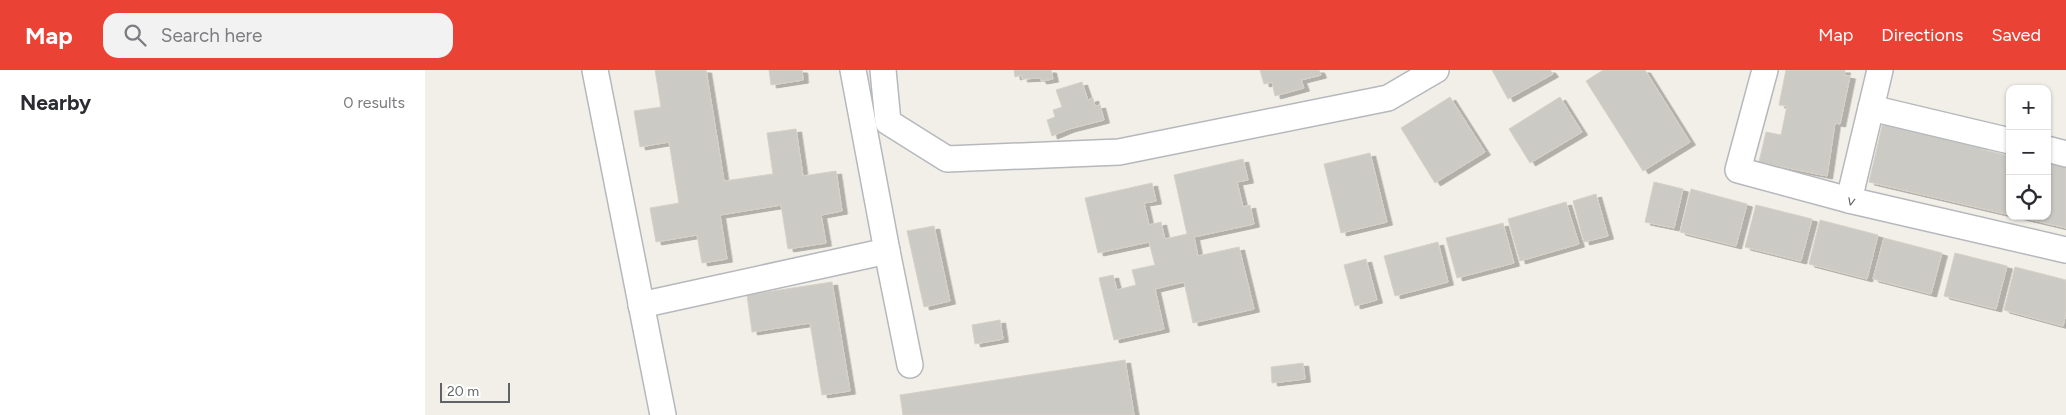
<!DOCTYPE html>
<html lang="en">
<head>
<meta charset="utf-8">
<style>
	:root { --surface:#fff; --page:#f2f2f3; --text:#2b2b33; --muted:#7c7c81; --line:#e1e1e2; --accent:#ea4335 }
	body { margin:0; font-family:Figtree,sans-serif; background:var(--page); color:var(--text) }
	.controls { position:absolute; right:15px; top:15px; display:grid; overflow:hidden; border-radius:10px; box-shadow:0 1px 4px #0004 }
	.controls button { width:45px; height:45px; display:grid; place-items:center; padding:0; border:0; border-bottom:1px solid var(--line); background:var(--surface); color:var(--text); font:25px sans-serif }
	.scale { position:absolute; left:15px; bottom:12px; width:70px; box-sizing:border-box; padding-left:5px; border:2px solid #5f6368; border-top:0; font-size:14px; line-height:18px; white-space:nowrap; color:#5f6368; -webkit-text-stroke:4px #fff; paint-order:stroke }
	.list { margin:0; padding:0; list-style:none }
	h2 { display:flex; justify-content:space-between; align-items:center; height:65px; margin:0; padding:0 20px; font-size:21px }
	h2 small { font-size:16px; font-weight:400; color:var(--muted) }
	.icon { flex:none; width:28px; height:28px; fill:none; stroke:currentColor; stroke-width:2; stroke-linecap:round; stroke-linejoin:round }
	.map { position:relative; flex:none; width:1641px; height:345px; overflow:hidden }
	header { display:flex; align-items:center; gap:30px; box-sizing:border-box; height:70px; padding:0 25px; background:var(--accent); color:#fff }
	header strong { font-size:24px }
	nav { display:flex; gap:28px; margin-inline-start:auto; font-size:18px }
	.search { width:350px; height:45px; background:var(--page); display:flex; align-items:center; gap:12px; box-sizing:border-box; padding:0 18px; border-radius:15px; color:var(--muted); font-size:19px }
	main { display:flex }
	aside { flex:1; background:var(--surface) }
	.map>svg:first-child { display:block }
</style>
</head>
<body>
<header>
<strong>Map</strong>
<div class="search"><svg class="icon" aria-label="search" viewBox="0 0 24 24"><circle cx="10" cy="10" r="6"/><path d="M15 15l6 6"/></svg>Search here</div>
<nav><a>Map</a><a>Directions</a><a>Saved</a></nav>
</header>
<main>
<aside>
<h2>Nearby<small>0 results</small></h2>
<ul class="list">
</ul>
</aside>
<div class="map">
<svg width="1641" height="345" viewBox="0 0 1641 345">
	<defs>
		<filter id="shadow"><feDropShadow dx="5.5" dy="3" stdDeviation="0" flood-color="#0004"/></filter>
	</defs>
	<rect width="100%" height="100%" fill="#f1efe8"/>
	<path fill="#cccac5" stroke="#d6d1c6" filter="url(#shadow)" d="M 230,0 L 281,0 L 299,111 L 348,104 L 342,63 L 371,59 L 378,106 L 411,101 L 417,141 L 396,145 L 401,173 L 363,179 L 356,135 L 295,145 L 302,189 L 277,193 L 272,165 L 231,172 L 225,138 L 254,133 L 244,72 L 215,77 L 209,41 L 236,37 Z
		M 344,0 L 377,0 L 378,10 L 346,15 Z
		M 589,0 L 626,0 L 628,9 L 616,11 L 615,8 L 597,9 L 597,5 L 590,7 Z
		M 835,0 L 894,0 L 896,5 L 876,10 L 879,18 L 850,26 L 847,12 L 839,14 Z
		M 1067,0 L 1125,0 L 1128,4 L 1083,29 Z
		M 1178,0 L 1220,0 L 1265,72 L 1218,101 L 1161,11 Z
		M 1361,0 L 1420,0 L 1419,5 L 1425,6 L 1415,54 L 1410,53 L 1402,106 L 1334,92 L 1341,62 L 1356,65 L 1362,36 L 1354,35 Z
		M 657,12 L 663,30 L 668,28 L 670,36 L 675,35 L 679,50 L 644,59 L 627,66 L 622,50 L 630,47 L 628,40 L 637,37 L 631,20 Z
		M 1025,27 L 1060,82 L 1010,113 L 976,58 Z
		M 1135,27 L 1157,62 L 1105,93 L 1084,59 Z
		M 1458,52 L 1486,58 L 1485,61 L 1556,75 L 1555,79 L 1585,86 L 1585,145 L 1444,112 Z
		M 945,83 L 962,152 L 916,163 L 899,94 Z
		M 818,89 L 823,110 L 812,112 L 818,137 L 825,135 L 829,154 L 769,167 L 773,186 L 814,177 L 829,239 L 768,253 L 759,212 L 730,219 L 739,259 L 689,270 L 674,208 L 688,205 L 692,220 L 711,215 L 707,200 L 730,195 L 724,172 L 673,183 L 660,128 L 727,113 L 731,131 L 719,133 L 724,155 L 736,152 L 740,169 L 762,164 L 749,105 Z
		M 1622,93 L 1641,97 L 1641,158 L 1591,146 L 1622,146 Z
		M 1229,112 L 1258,119 L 1249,158 L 1220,152 Z
		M 1266,119 L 1322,134 L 1311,176 L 1255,162 Z
		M 1171,124 L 1183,166 L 1159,172 L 1148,131 Z
		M 1141,132 L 1154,174 L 1095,191 L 1083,149 Z
		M 1331,135 L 1387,149 L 1376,191 L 1320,177 Z
		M 1395,150 L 1453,165 L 1442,209 L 1384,194 Z
		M 1078,153 L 1089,193 L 1032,208 L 1021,168 Z
		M 509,156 L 525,231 L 499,237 L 482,161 Z
		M 1459,168 L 1517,183 L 1506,224 L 1448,209 Z
		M 1013,172 L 1023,212 L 970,226 L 959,186 Z
		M 1530,183 L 1582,196 L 1571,239 L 1519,226 Z
		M 941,189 L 952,230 L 930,236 L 919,195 Z
		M 1590,197 L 1641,210 L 1641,243 L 1638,256 L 1579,240 Z
		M 407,212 L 425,321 L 397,325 L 385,253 L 327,262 L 322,225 Z
		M 575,250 L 578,269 L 550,274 L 547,255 Z
		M 700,290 L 709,345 L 478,345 L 475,325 Z
		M 878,293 L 880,309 L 847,313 L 846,297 Z"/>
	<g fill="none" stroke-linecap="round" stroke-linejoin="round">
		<defs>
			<g id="minor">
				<path d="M 170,0 L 238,345"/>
				<path d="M 458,0 L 463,52 L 522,89 L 694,82 L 963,28 L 1011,0"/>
				<path id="s1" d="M 1340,0 L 1313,100 L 1424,130 L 1641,180"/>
				<path d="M 1446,38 L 1585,71"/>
				<path d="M 1622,79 L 1641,84"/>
				<path d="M 1424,130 L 1455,0"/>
				<path d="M 462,181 L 485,295"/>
				<path d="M 216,235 L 462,181 L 428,0"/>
			</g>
		</defs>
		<use href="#minor" stroke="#b5b8bc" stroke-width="28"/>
		<use href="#minor" stroke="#fff" stroke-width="25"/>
	</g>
	<g text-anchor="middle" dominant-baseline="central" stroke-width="5" stroke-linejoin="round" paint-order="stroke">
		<g font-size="15" fill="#5f6368" stroke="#fff">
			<text stroke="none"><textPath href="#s1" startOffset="221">v</textPath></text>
		</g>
	</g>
</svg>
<div class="controls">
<button>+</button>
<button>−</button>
<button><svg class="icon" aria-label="locate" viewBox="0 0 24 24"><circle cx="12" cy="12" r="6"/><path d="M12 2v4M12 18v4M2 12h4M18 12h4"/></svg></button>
</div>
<div class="scale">20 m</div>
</div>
</main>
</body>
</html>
